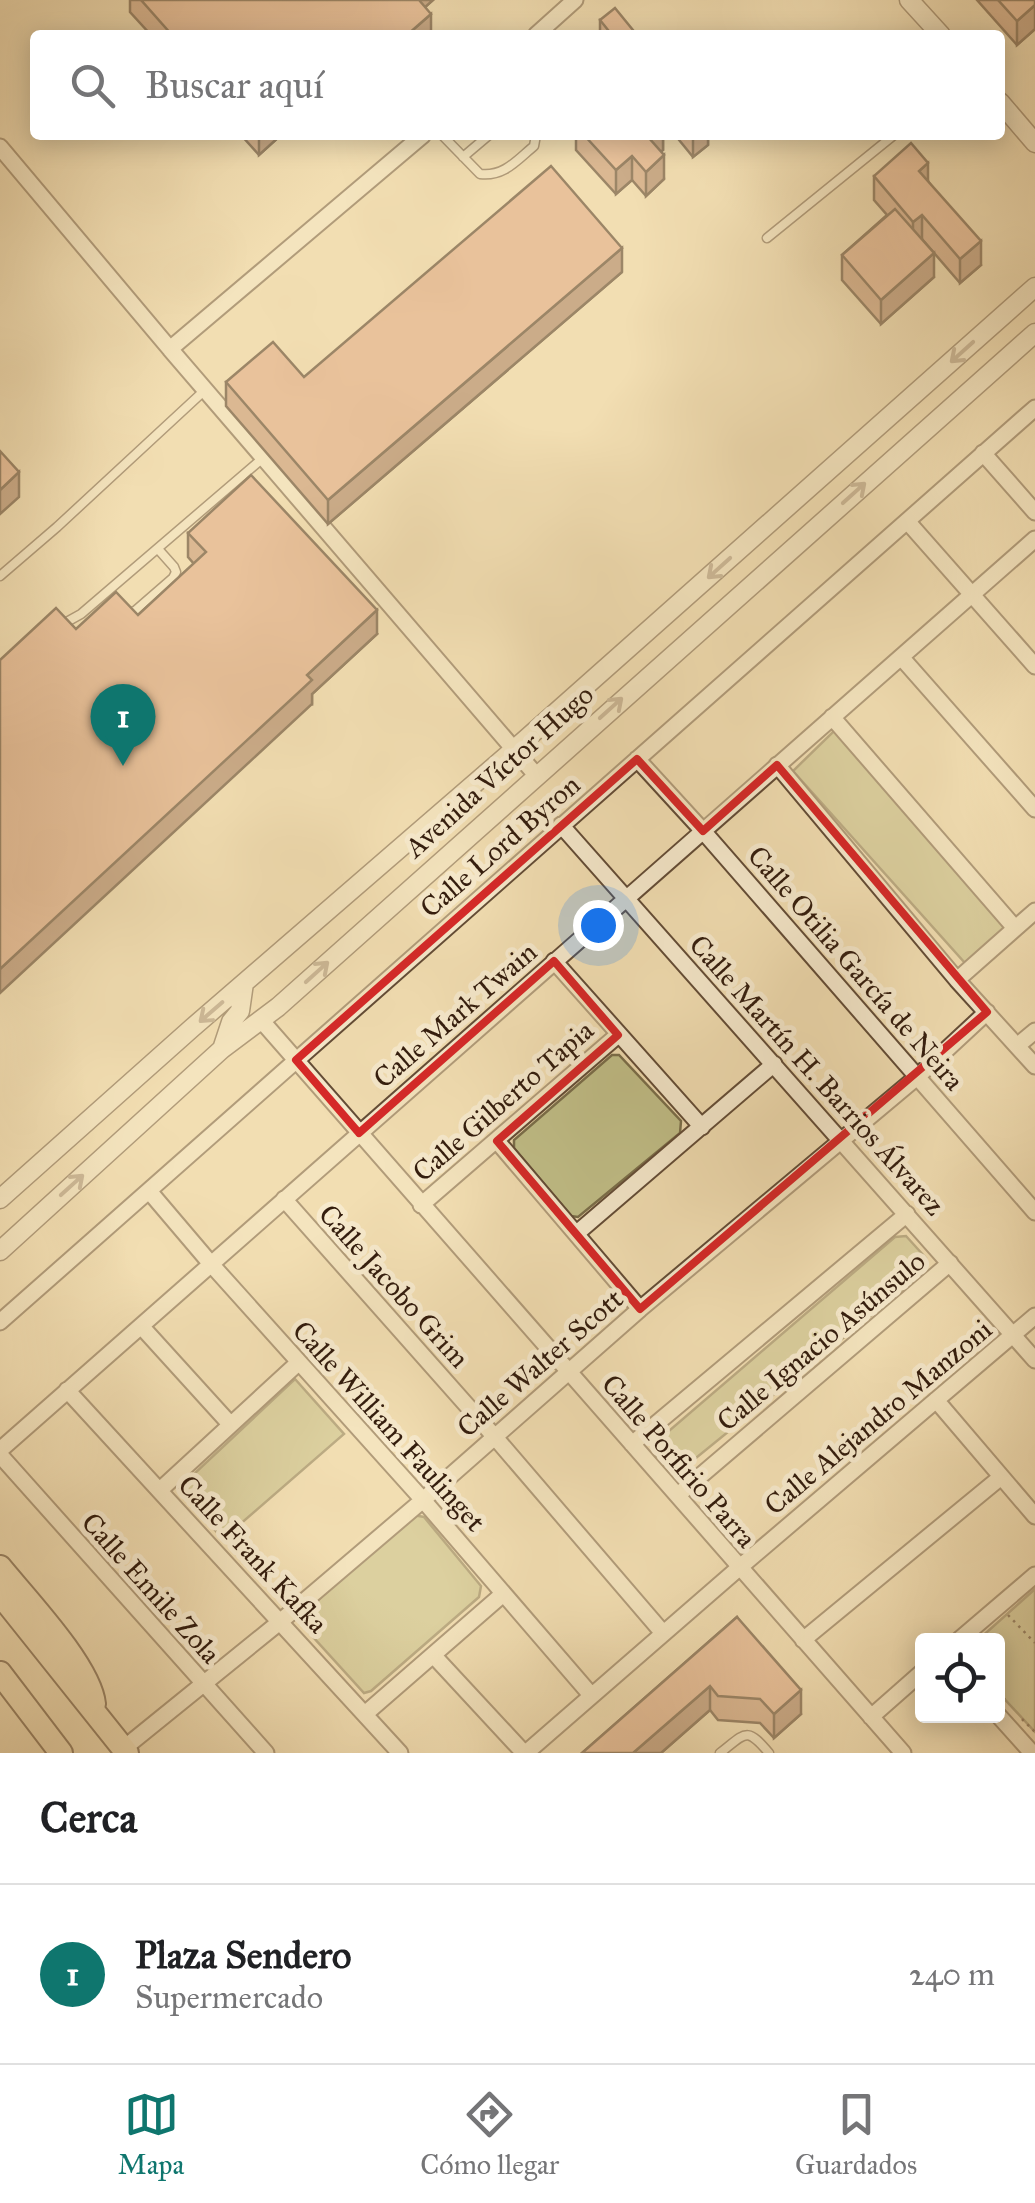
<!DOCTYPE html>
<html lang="es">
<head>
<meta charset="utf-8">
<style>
	:root { --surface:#fff; --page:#f2f2f2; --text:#202124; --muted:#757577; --line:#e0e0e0; --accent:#0f766e }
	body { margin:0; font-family:"IM FELL Great Primer",serif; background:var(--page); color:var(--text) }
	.controls { position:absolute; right:30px; bottom:30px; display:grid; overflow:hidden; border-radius:10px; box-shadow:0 5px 25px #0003 }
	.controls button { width:90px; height:90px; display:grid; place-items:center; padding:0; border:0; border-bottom:2px solid var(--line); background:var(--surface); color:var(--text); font:50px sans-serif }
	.you { position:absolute; left:598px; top:925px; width:35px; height:35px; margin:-25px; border:8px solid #fff; border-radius:50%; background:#1a73e8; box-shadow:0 0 0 15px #1a73e833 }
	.badge { display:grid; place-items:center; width:65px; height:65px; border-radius:50%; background:var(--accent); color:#fff; font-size:32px; font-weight:700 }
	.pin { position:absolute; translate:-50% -82px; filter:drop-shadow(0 2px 5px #0008) }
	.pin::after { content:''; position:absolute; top:52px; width:35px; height:30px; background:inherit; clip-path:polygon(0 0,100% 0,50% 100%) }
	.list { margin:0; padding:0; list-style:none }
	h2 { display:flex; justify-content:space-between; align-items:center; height:130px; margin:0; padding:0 40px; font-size:42px }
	h2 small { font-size:32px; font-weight:400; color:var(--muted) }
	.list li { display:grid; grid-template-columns:65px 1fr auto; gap:30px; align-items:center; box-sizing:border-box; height:180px; padding:0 40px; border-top:2px solid var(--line) }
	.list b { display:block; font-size:38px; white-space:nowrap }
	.list p { margin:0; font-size:32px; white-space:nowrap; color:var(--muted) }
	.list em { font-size:32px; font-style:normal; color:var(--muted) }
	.icon { flex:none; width:55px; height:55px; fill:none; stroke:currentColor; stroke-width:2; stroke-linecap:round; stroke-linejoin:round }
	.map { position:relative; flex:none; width:1035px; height:1753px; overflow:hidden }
	.search { position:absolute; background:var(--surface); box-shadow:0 5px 25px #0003; left:30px; right:30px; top:30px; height:110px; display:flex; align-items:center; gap:25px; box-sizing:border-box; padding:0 35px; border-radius:10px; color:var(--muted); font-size:38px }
	.sheet { height:310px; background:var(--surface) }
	nav { display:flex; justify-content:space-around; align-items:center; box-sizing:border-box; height:140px; border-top:2px solid var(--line); background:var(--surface); font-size:28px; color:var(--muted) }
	nav a { display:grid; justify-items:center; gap:5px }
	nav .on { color:var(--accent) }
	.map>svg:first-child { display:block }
</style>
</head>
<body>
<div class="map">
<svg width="1035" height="1753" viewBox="0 0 1035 1753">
	<rect width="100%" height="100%" fill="#f2deb2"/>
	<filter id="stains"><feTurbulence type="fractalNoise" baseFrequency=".002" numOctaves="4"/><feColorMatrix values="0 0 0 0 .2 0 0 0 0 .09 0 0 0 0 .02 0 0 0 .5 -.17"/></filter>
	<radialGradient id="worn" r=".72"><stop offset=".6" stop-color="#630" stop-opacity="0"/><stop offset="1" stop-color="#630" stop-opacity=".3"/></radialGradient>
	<path fill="#c1bf88" stroke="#7a6e4a" stroke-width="2.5" d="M 835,730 L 1009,926 L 965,963 L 793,771 Z
		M 612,1055 L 619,1055 L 681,1121 L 680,1133 L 578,1217 L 571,1216 L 514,1148 L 514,1140 Z
		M 906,1236 L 926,1258 L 923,1273 L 680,1471 L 671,1469 L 656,1455 L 656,1442 L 895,1237 Z
		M 295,1379 L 344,1434 L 223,1539 L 178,1489 Z
		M 413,1515 L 424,1517 L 481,1586 L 479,1597 L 371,1691 L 364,1693 L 304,1627 L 300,1616 Z
		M 1035,1589 L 1035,1732 L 998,1692 L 998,1640 L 978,1640 Z"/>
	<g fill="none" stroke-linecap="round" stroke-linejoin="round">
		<defs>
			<path id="service" d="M 442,135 L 480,174 C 504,177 517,160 534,146 L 536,135
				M 463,157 L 489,135
				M 767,238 L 894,135
				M 0,576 L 57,527 L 205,390
				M 127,613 L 135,611 L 173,578 L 176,572 L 174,567 L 158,549
				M 63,624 L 81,614 L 263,458
				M 720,1753 C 746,1733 746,1726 769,1753"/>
			<path id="minor" d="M 536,35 L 575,0
				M 423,135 L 170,349 L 536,775
				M 0,147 L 170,349
				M 983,453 L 1035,512
				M 907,521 L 1035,666
				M 901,657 L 1035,809
				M 832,717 L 1015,928
				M 637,759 L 703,831 L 1035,1212
				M 777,765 L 957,980 L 1035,1066
				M 561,825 L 1035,1360
				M 554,961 L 702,1127
				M 957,980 L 1035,911
				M 261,1020 L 903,1753
				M 1017,1046 L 1035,1031
				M 497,1141 L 640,1309
				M 149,1191 L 211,1264 L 423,1500 L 591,1695
				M 284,1199 L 494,1436 L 663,1633
				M 421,1205 L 618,1035
				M 577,1233 L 774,1064
				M 0,1322 L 1035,408
				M 141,1326 L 230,1424
				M 67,1390 L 400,1753
				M 936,1400 L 1035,1516
				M 632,1444 L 907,1214
				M 0,1450 L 1035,539
				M 0,1455 L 266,1753
				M 160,1490 L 298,1363
				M 678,1495 L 950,1263
				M 803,1640 L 1001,1477
				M 959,1640 L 1035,1575
				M 434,1656 L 524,1753
				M 365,1714 L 503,1594
				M 998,1715 L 1032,1753
				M 871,1717 L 922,1672
				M 123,1749 L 281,1621 L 423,1500 L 640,1309 L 917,1077 L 987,1012
				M 526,1753 L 740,1567 L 1035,1316"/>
			<path id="tertiary" d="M 909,0 L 941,35
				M 1000,102 L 1035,143
				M 222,1049 L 231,1022 L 240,1011 L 244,983
				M 0,1199 L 192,1028 L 526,739 L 1035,287
				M 0,1251 L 222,1049 L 278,1007 L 1035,333"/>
			<path id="primary" d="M 0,1567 C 26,1599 90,1666 94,1704
				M 0,1594 L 127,1753
				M 0,1673 L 61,1753"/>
		</defs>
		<use href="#service" stroke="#634c36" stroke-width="11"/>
		<use href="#minor" stroke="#634c36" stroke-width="19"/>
		<use href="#tertiary" stroke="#634c36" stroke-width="21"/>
		<use href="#primary" stroke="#331c0d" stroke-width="26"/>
		<path stroke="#331c0d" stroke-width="2.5" stroke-dasharray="2.5 5" stroke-linecap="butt" d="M 1008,1615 L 1035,1643
			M 998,1692 L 1007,1702
			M 1022,1719 L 1035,1732"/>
		<use href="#service" stroke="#f7eacd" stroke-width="8"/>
		<use href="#minor" stroke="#f7eacd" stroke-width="15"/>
		<use href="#tertiary" stroke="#f7eacd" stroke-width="18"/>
		<use href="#primary" stroke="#f2deb2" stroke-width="22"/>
	</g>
	<path fill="#be896c" stroke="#331c0d" stroke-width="2.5" d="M 130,0 L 433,0 L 425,7 L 431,35 L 151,35 L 130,12 Z
		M 977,0 L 1035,0 L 1035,29 L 1017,45 Z
		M 600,20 L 637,35 L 600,35 Z
		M 241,135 L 281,135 L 259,155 Z
		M 576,135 L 663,135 L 663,150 L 661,151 L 664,179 L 646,196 L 632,180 L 616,194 L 576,150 Z
		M 675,135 L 708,135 L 708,145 L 693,157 Z
		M 874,176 L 928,181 L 981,265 L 960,283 L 922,239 L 934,277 L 881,324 L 842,280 L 842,255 L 887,215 L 874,200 Z
		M 622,272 L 328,524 L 226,406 L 226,382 L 304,377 Z
		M 188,533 L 377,634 L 312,694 L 312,704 L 138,615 L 194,564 L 188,557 Z
		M 737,1617 L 801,1714 L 774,1738 L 760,1723 L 718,1720 L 710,1710 L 661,1753 L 582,1753 Z"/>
	<path fill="#9b6f58" stroke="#331c0d" stroke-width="2.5" d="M 413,0 L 433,0 L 413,18 Z
		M 1035,5 L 1035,29 L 1017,45 L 1017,21 Z
		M 431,14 L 431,35 L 407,35 Z
		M 259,135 L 281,135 L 259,155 Z
		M 652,135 L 663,135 L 663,150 L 649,162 L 649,138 Z
		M 693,135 L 708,135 L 708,145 L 693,157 Z
		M 664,155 L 664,179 L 646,196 L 646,172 Z
		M 632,156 L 632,180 L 616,194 L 616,170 Z
		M 928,163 L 928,187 L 919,171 Z
		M 922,215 L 922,239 L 913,246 L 913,222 Z
		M 981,241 L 981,265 L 960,283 L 960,259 Z
		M 622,248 L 622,272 L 328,524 L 328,500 Z
		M 934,253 L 934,277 L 881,324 L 881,300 Z
		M 19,472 L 19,497 L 0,514 L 0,490 Z
		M 377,610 L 377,634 L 312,694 L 312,704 L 0,993 L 0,969 L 307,675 Z
		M 710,1686 L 710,1710 L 661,1753 L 633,1753 Z
		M 801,1690 L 801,1714 L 774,1738 L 774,1714 Z"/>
	<path fill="#dd9f7e" stroke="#331c0d" stroke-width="2.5" d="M 141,0 L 419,0 L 431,14 L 407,35 L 172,35 Z
		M 998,0 L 1035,0 L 1035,5 L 1017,21 Z
		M 615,8 L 637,35 L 612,35 L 600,20 Z
		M 584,135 L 652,135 L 649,138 L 664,155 L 646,172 L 632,156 L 616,170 Z
		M 911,143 L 928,163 L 919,171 L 981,241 L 960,259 L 922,215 L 913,222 L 874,176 Z
		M 551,166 L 622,248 L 328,500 L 226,382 L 273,342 L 304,377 Z
		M 895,209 L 934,253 L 881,300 L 842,255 Z
		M 0,451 L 19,472 L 0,490 Z
		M 251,475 L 377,610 L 307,675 L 312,680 L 0,969 L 0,660 L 56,608 L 76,629 L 116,592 L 138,615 L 206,552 L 188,533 Z
		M 737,1617 L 801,1690 L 774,1714 L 760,1699 L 718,1696 L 710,1686 L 633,1753 L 582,1753 Z"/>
	<defs><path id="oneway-shaft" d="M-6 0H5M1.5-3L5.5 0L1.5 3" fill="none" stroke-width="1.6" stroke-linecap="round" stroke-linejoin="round" transform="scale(2.5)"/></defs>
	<g stroke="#9f8d77">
		<use href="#oneway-shaft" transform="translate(962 352) rotate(138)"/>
		<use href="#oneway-shaft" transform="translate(854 493) rotate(-42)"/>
		<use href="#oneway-shaft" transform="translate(719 568) rotate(138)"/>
		<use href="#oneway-shaft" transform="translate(611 708) rotate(-42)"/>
		<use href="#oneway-shaft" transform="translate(317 972) rotate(-42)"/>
		<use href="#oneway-shaft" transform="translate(211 1012) rotate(139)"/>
		<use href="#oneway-shaft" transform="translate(72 1185) rotate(-42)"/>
	</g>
	<path d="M0 0H1035V1753H0ZM 637,759 L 703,831 L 777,765 L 987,1012 L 640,1309 L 497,1141 L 618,1035 L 554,961 L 359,1133 L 296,1060 Z" fill="#f2deb2" fill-opacity=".55" fill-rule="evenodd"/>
	<path fill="none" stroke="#d62828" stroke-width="8" stroke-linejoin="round" d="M 637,759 L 703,831 L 777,765 L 987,1012 L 640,1309 L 497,1141 L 618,1035 L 554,961 L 359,1133 L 296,1060 Z"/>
	<g text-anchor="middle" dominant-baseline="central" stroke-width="10" stroke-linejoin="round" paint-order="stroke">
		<g font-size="28" fill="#331c0d" stroke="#f7eacd">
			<text transform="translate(499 771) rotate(-42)">Avenida Víctor Hugo</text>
			<text transform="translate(500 846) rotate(-41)">Calle Lord Byron</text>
			<text transform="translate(856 968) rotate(49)">Calle Otilia García de Neira</text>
			<text transform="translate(455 1015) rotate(-41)">Calle Mark Twain</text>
			<text transform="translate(817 1075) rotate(48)">Calle Martín H. Barrios Álvarez</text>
			<text transform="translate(503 1101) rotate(-41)">Calle Gilberto Tapia</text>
			<text transform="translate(394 1286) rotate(48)">Calle Jacobo Grim</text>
			<text transform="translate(821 1341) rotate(-40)">Calle Ignacio Asúnsulo</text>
			<text transform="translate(540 1363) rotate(-41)">Calle Walter Scott</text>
			<text transform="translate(878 1417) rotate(-40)">Calle Alejandro Manzoni</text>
			<text transform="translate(389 1426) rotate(48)">Calle William Faulinget</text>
			<text transform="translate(679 1461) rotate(49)">Calle Porfirio Parra</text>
			<text transform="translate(253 1554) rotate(47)">Calle Frank Kafka</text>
			<text transform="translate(151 1588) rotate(48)">Calle Emile Zola</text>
		</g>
	</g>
	<rect width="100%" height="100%" filter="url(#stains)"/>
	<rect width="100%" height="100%" fill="url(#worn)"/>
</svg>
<div class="controls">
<button><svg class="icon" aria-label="locate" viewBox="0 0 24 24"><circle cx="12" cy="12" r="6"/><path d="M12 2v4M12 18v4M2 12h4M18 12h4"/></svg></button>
</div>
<div class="you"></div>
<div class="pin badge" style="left:123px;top:766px">1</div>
<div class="search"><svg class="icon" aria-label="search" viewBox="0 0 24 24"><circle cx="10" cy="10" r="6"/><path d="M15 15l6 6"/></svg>Buscar aquí</div>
</div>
<section class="sheet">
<h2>Cerca<small></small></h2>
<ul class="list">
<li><span class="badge">1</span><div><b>Plaza Sendero</b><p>Supermercado</p></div><em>240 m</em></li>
</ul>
</section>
<nav>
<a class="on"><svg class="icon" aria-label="map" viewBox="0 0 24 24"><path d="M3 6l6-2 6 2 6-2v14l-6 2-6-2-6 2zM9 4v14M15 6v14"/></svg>Mapa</a>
<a><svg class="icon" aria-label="directions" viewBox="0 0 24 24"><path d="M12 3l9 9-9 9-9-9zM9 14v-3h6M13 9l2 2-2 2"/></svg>Cómo llegar</a>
<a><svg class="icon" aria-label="saved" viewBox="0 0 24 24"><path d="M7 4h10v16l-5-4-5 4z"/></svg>Guardados</a>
</nav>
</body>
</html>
